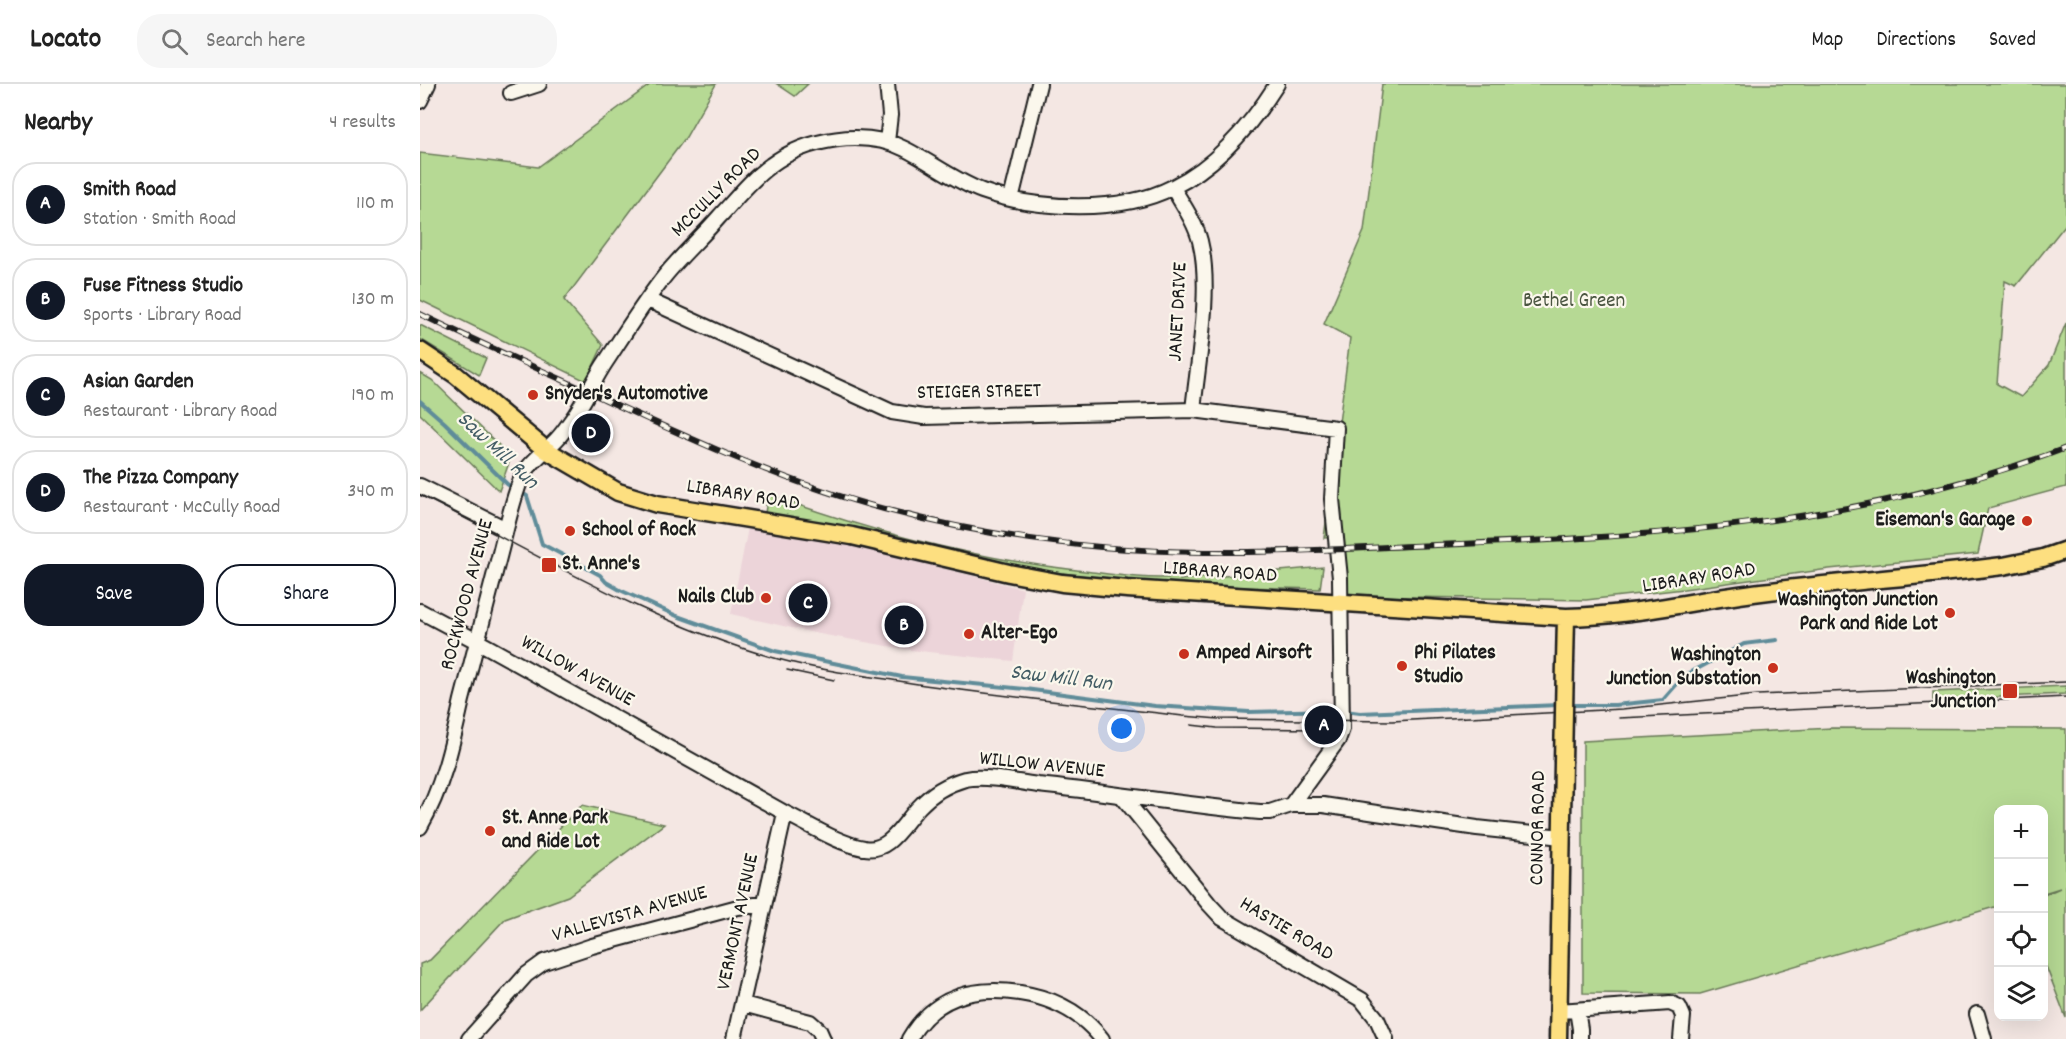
<!DOCTYPE html>
<html lang="en">
<head>
<meta charset="utf-8">
<style>
	:root { --surface:#fff; --page:#f6f6f6; --text:#222; --muted:#767676; --line:#e0e0e0; --accent:#111827 }
	body { margin:0; font-family:Dekko,sans-serif; background:var(--page); color:var(--text) }
	.controls { position:absolute; right:18px; bottom:18px; display:grid; overflow:hidden; border-radius:12px; box-shadow:0 6px 24px #0002 }
	.controls button { width:54px; height:54px; display:grid; place-items:center; padding:0; border:0; border-bottom:2px solid var(--line); background:var(--surface); color:var(--text); font:30px sans-serif }
	.you { position:absolute; left:702px; top:645px; width:21px; height:21px; margin:-15px; border:4px solid #fff; border-radius:50%; background:#1a73e8; box-shadow:0 0 0 9px #1a73e833 }
	.badge { display:grid; place-items:center; width:39px; height:39px; border-radius:50%; background:var(--accent); color:#fff; font-size:20px; font-weight:700 }
	.pin { position:absolute; translate:-50% -50%; border:3px solid #fff; box-shadow:0 2px 6px #0006 }
	.list { margin:0; padding:0; list-style:none }
	h2 { display:flex; justify-content:space-between; align-items:center; height:78px; margin:0; padding:0 24px; font-size:26px }
	h2 small { font-size:20px; font-weight:400; color:var(--muted) }
	.list li { display:grid; grid-template-columns:39px 1fr auto; gap:18px; align-items:center; box-sizing:border-box; height:84px; margin:0 12px 12px; padding:0 12px; border:2px solid var(--line); border-radius:24px }
	.list b { display:block; font-size:22px; white-space:nowrap }
	.list p { margin:0; font-size:20px; white-space:nowrap; color:var(--muted) }
	.list em { font-size:20px; font-style:normal; color:var(--muted) }
	.actions { display:flex; gap:12px; padding:18px 24px }
	.actions a { flex:1; padding:14px 0; border:2px solid var(--accent); border-radius:24px; text-align:center; font-size:21px; color:var(--accent) }
	.actions .main { background:var(--accent); color:#fff }
	.icon { flex:none; width:33px; height:33px; fill:none; stroke:currentColor; stroke-width:2; stroke-linecap:round; stroke-linejoin:round }
	.map { position:relative; flex:none; width:1646px; height:955px; overflow:hidden }
	header { display:flex; align-items:center; gap:36px; box-sizing:border-box; height:84px; padding:0 30px; background:var(--surface); border-bottom:2px solid var(--line) }
	header strong { font-size:28px }
	nav { display:flex; gap:33px; margin-inline-start:auto; font-size:21px }
	.search { width:420px; height:54px; background:var(--page); display:flex; align-items:center; gap:15px; box-sizing:border-box; padding:0 21px; border-radius:24px; color:var(--muted); font-size:22px }
	main { display:flex }
	aside { flex:1; background:var(--surface) }
	.map>svg:first-child { display:block }
</style>
</head>
<body>
<header>
<strong>Locato</strong>
<div class="search"><svg class="icon" aria-label="search" viewBox="0 0 24 24"><circle cx="10" cy="10" r="6"/><path d="M15 15l6 6"/></svg>Search here</div>
<nav><a>Map</a><a>Directions</a><a>Saved</a></nav>
</header>
<main>
<aside>
<h2>Nearby<small>4 results</small></h2>
<ul class="list">
<li><span class="badge">A</span><div><b>Smith Road</b><p>Station · Smith Road</p></div><em>110 m</em></li>
<li><span class="badge">B</span><div><b>Fuse Fitness Studio</b><p>Sports · Library Road</p></div><em>130 m</em></li>
<li><span class="badge">C</span><div><b>Asian Garden</b><p>Restaurant · Library Road</p></div><em>190 m</em></li>
<li><span class="badge">D</span><div><b>The Pizza Company</b><p>Restaurant · McCully Road</p></div><em>340 m</em></li>
</ul>
<div class="actions"><a class="main">Save</a><a>Share</a></div>
</aside>
<div class="map">
<svg width="1646" height="955" viewBox="0 0 1646 955">
	<rect width="100%" height="100%" fill="#f4e7e3"/>
	<filter id="ink" filterUnits="userSpaceOnUse"><feTurbulence type="fractalNoise" baseFrequency=".0167" numOctaves="2"/><feDisplacementMap in="SourceGraphic" scale="12" xChannelSelector="R" yChannelSelector="G"/><feConvolveMatrix kernelMatrix="1 2 1 2 8 2 1 2 1" color-interpolation-filters="sRGB"/></filter>
	<g filter="url(#ink)">
		<path fill="#ecd4d9" d="M 328,444 L 454,466 L 603,505 L 593,577 L 490,566 L 394,549 L 311,530 Z"/>
		<path fill="#b6d994" stroke="#697a58" stroke-width="1.5" d="M 231,0 L 296,0 L 266,53 L 144,216 L 183,261 L 166,297 L 0,216 L 0,69 L 118,83 Z
			M 357,0 L 388,0 L 375,12 Z
			M 962,0 L 1646,0 L 1646,140 L 1596,202 L 1585,197 L 1577,300 L 1601,313 L 1629,281 L 1646,239 L 1646,403 L 1568,424 L 1558,470 L 1409,485 L 1264,505 L 1166,516 L 927,512 L 924,453 L 904,454 L 930,254 L 904,240 L 944,147 Z
			M 0,241 L 66,274 L 59,291 L 0,255 Z
			M 0,289 L 12,296 L 91,373 L 79,407 L 0,330 Z
			M 348,410 C 450,448 556,475 664,487 C 696,491 728,496 760,493 L 760,496 L 903,483 L 900,505 L 743,501 L 608,485 L 453,450 L 345,429 Z
			M 1646,602 L 1646,610 L 1513,616 L 1513,608 Z
			M 1412,644 L 1646,645 L 1646,934 L 1624,877 L 1624,811 L 1640,804 L 1624,809 L 1624,726 L 1578,726 L 1578,822 L 1280,910 L 1163,909 L 1163,657 Z
			M 162,721 L 244,740 L 148,812 L 85,835 L 0,926 L 0,880 L 10,876 Z"/>
		<g fill="none" stroke-linecap="round" stroke-linejoin="round">
			<path stroke="#5f8c99" stroke-width="4" d="M 0,317 L 25,339 L 87,400 L 93,404
				M 100,408 L 107,412 L 122,460 L 180,491 L 186,498 L 200,506 L 257,532 L 355,567 L 482,593 L 605,605 L 735,622 L 829,628 L 917,626
				M 1149,621 L 1195,621 L 1243,616 L 1264,592 L 1324,560 L 1357,556
				M 925,627 L 940,629 L 1139,621"/>
			<defs>
				<path id="minor" d="M 467,0 L 470,31 L 467,58
					M 91,9 L 119,0
					M 0,17 L 8,0
					M 753,104 C 763,121 775,138 780,157 C 792,204 778,277 773,326
					M 591,115 L 619,0
					M 228,216 L 472,328 L 504,333 L 773,326 L 916,344 L 912,415 L 920,494 L 922,645 L 918,656 L 871,721
					M 0,402 L 86,445
					M 0,527 L 66,562 L 365,729 C 388,740 419,760 444,764 C 470,769 483,739 499,723 C 512,709 527,700 545,695 C 565,691 597,698 618,701 C 692,709 766,721 840,728 L 850,728 L 871,721 L 903,721 L 1057,744 L 1142,753
					M 702,712 L 789,820 L 802,834 L 942,916 L 957,935 L 966,955
					M 0,743 C 23,703 32,661 42,616 C 54,568 67,521 79,473 C 86,447 91,420 101,395 C 107,380 126,367 137,355 C 143,349 148,341 153,334 C 166,315 174,295 187,276 C 204,250 221,223 240,198 C 257,175 280,155 299,133 C 315,116 331,95 351,81 C 387,54 444,45 485,65 C 511,78 535,97 562,107 C 616,126 701,130 753,103 C 798,81 831,41 857,0
					M 323,920 L 390,938 L 399,946 L 403,955
					M 1157,926 L 1160,945 L 1160,955
					M 1139,927 L 1250,919 L 1259,923 L 1263,932 L 1261,955
					M 1557,930 L 1564,955
					M 49,955 L 106,891 L 124,878 L 172,862 L 318,823 L 344,820
					M 314,955 L 365,729
					M 489,955 C 514,912 553,902 600,909 C 633,914 661,928 682,955"/>
				<path id="major" d="M 0,267 L 36,291 L 126,366 L 198,408 L 237,420 L 432,452 L 589,489 L 642,499 L 707,505 L 1146,533 C 1212,532 1276,516 1341,508 C 1422,498 1503,492 1583,482 L 1623,474 L 1646,466
					M 1145,578 L 1146,533
					M 1138,955 L 1143,678"/>
			</defs>
			<use href="#minor" stroke="#1c1c1c" stroke-width="18"/>
			<use href="#major" stroke="#1c1c1c" stroke-width="21"/>
			<use href="#minor" stroke="#fbf7ec" stroke-width="14"/>
			<use href="#major" stroke="#fddf80" stroke-width="16"/>
			<path stroke="#1c1c1c" stroke-width="1.5" d="M 0,411 C 117,470 231,540 358,575 C 398,586 439,591 479,597 C 573,612 668,621 763,632 L 799,635 L 972,637 L 1202,625 L 1337,611 L 1646,598
				M 367,586 L 414,596
				M 1199,634 L 1646,613
				M 771,641 L 797,644 L 903,645"/>
			<defs>
				<path id="rail" d="M 0,230 C 61,260 124,287 186,316 C 277,358 367,399 464,425 C 568,453 678,467 785,468 C 862,469 939,464 1016,461 C 1229,453 1444,441 1646,364"/>
			</defs>
			<use href="#rail" stroke="#1c1c1c" stroke-width="6"/>
			<use href="#rail" stroke="#fbf7ec" stroke-width="4" stroke-dasharray="11" stroke-linecap="butt"/>
			<defs>
				<path id="major-bridge" d="M 1143,678 L 1145,578"/>
			</defs>
			<use href="#major-bridge" stroke="#1c1c1c" stroke-width="21" stroke-linecap="butt"/>
			<use href="#major-bridge" stroke="#fddf80" stroke-width="16"/>
		</g>
	</g>
	<g fill="#c8321e" stroke="#fbf7ec" stroke-width="2">
		<circle cx="113" cy="311" r="6"/>
		<circle cx="1607" cy="437" r="6"/>
		<circle cx="150" cy="447" r="6"/>
		<rect x="121" y="473" width="16" height="16" rx="3"/>
		<circle cx="346" cy="514" r="6"/>
		<circle cx="1530" cy="529" r="6"/>
		<circle cx="549" cy="550" r="6"/>
		<circle cx="764" cy="570" r="6"/>
		<circle cx="982" cy="582" r="6"/>
		<circle cx="1353" cy="584" r="6"/>
		<rect x="1582" y="599" width="16" height="16" rx="3"/>
		<circle cx="70" cy="747" r="6"/>
	</g>
	<g text-anchor="middle" dominant-baseline="central" stroke-width="4.5" stroke-linejoin="round" paint-order="stroke">
		<g font-size="21" fill="#1c1c1c" stroke="#fbf7ec">
			<text transform="translate(297 109) rotate(-45)">MCCULLY ROAD</text>
			<text transform="translate(759 228) rotate(-87)">JANET DRIVE</text>
			<text transform="translate(559 309) rotate(-1)">STEIGER STREET</text>
			<text transform="translate(323 412) rotate(9)">LIBRARY ROAD</text>
			<text transform="translate(800 489) rotate(4)">LIBRARY ROAD</text>
			<text transform="translate(1279 495) rotate(-9)">LIBRARY ROAD</text>
			<text transform="translate(48 511) rotate(-75)">ROCKWOOD AVENUE</text>
			<text transform="translate(157 588) rotate(29)">WILLOW AVENUE</text>
			<text transform="translate(622 682) rotate(6)">WILLOW AVENUE</text>
			<text transform="translate(1119 744) rotate(-89)">CONNOR ROAD</text>
			<text transform="translate(210 831) rotate(-16)">VALLEVISTA AVENUE</text>
			<text transform="translate(319 838) rotate(-78)">VERMONT AVENUE</text>
			<text transform="translate(866 846) rotate(31)">HASTIE ROAD</text>
		</g>
		<g font-size="21" fill="#4a5540" stroke="#fbf7ec">
			<text x="1154" y="218">Bethel Green</text>
		</g>
		<g font-size="21" font-weight="bold" fill="#1c1c1c" stroke="#fbf7ec" text-anchor="start">
			<text x="125" y="311">Snyder's Automotive</text>
			<text x="1595" y="437" text-anchor="end">Eiseman's Garage</text>
			<text x="162" y="447">School of Rock</text>
			<text x="142" y="481">St. Anne's</text>
			<text x="334" y="514" text-anchor="end">Nails Club</text>
			<text x="1518" y="517" text-anchor="end">Washington Junction<tspan x="1518" dy="24">Park and Ride Lot</tspan></text>
			<text x="561" y="550">Alter-Ego</text>
			<text x="776" y="570">Amped Airsoft</text>
			<text x="994" y="570">Phi Pilates<tspan x="994" dy="24">Studio</tspan></text>
			<text x="1341" y="572" text-anchor="end">Washington<tspan x="1341" dy="24">Junction Substation</tspan></text>
			<text x="1576" y="595" text-anchor="end">Washington<tspan x="1576" dy="24">Junction</tspan></text>
			<text x="82" y="735">St. Anne Park<tspan x="82" dy="24">and Ride Lot</tspan></text>
		</g>
		<g font-size="22" font-style="italic" fill="#435d65" stroke="#fbf7ec">
			<text transform="translate(77 367) rotate(43)">Saw Mill Run</text>
			<text transform="translate(641 595) rotate(7)">Saw Mill Run</text>
		</g>
	</g>
</svg>
<div class="controls">
<button>+</button>
<button>−</button>
<button><svg class="icon" aria-label="locate" viewBox="0 0 24 24"><circle cx="12" cy="12" r="6"/><path d="M12 2v4M12 18v4M2 12h4M18 12h4"/></svg></button>
<button><svg class="icon" aria-label="layers" viewBox="0 0 24 24"><path d="M12 4l9 5-9 5-9-5zM3 14l9 5 9-5"/></svg></button>
</div>
<div class="you"></div>
<div class="pin badge" style="left:904px;top:641px">A</div>
<div class="pin badge" style="left:484px;top:541px">B</div>
<div class="pin badge" style="left:388px;top:519px">C</div>
<div class="pin badge" style="left:171px;top:349px">D</div>
</div>
</main>
</body>
</html>
